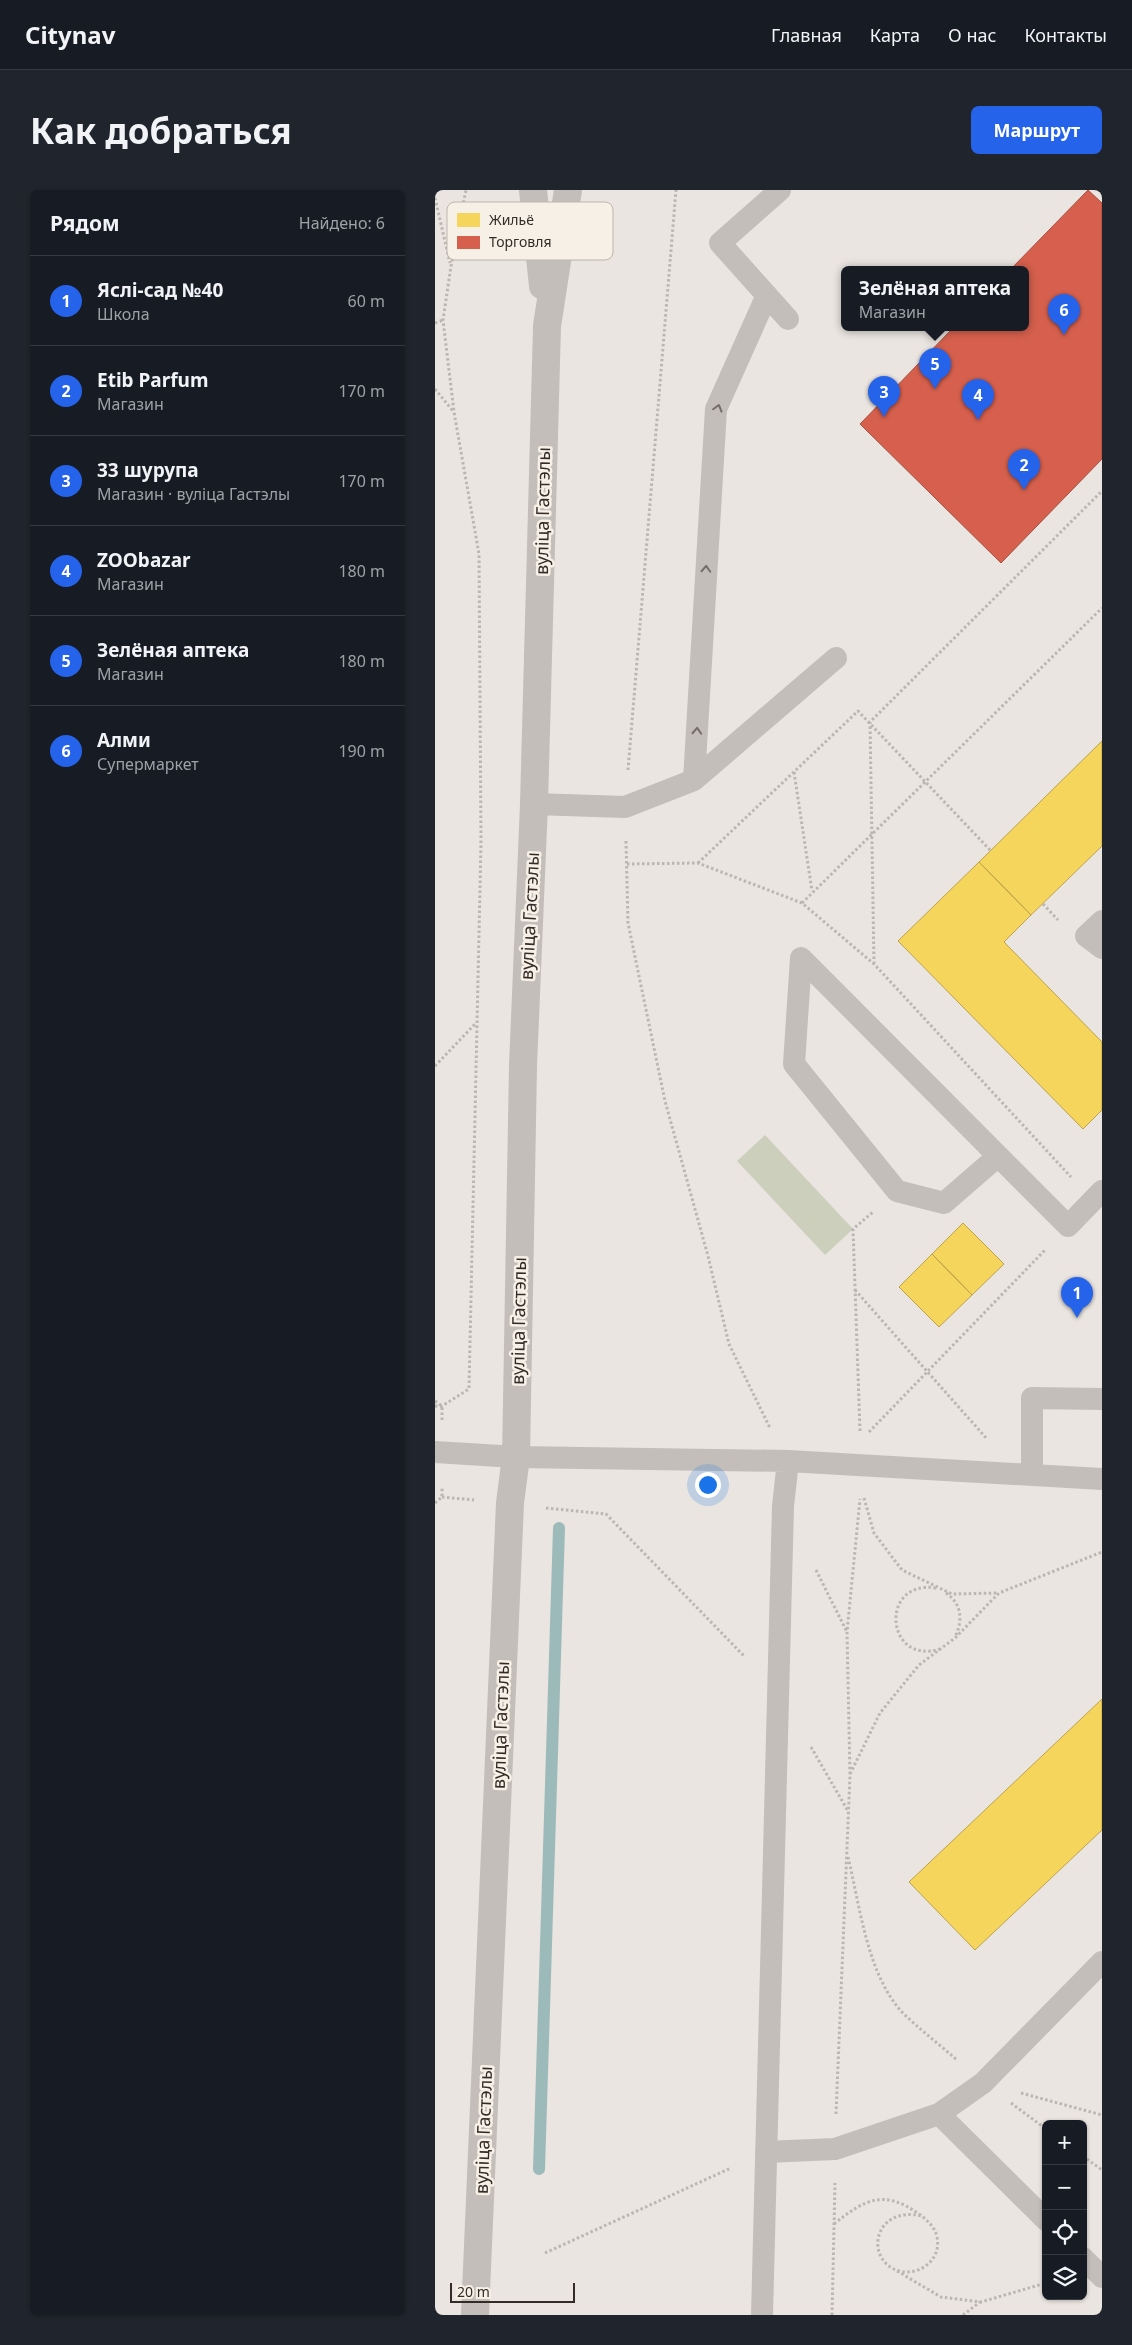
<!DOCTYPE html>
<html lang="ru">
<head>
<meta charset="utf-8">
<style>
	:root { --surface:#171b24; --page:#20242c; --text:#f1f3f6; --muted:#9ea1a6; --line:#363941; --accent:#2563eb }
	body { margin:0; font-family:"Noto Sans",sans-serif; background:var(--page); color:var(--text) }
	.controls { position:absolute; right:15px; bottom:15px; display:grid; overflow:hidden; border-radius:8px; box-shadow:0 1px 4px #0004 }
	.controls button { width:45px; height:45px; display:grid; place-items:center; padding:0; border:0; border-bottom:1px solid var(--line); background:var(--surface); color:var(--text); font:25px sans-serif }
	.scale { position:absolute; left:15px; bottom:12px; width:125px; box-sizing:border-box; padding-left:5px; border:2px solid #342b27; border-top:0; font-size:14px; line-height:18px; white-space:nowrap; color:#342b27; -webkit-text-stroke:4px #f7f0e7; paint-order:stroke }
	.you { position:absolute; left:272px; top:1294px; width:18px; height:18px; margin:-12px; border:4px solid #fff; border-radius:50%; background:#1a73e8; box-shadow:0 0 0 8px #1a73e833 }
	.badge { display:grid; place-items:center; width:32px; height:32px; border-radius:50%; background:var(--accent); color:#fff; font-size:16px; font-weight:700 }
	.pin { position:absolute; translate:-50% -41px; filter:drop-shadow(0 1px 2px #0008) }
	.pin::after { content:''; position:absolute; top:26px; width:18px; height:15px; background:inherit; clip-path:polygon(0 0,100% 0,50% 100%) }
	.popup { position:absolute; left:406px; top:76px; width:188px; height:65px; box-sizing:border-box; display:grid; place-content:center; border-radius:8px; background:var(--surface); filter:drop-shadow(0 1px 4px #0005); font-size:16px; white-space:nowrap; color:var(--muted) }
	.popup b { font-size:19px; color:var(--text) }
	.popup::after { content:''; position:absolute; left:50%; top:100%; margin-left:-10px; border:10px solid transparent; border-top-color:var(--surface) }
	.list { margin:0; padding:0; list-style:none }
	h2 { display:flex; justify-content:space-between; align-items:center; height:65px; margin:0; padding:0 20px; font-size:21px }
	h2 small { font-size:16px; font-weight:400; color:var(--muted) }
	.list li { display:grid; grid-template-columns:32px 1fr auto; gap:15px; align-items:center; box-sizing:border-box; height:90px; padding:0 20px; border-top:1px solid var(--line) }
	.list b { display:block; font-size:19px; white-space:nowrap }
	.list p { margin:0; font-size:16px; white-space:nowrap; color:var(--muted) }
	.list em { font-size:16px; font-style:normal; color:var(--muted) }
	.icon { flex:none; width:28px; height:28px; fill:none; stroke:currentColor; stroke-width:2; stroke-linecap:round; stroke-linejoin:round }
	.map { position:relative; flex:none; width:667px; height:2125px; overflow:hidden; border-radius:8px }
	header { display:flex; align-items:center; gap:30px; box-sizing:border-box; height:70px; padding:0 25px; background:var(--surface); border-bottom:1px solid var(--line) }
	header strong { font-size:24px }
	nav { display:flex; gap:28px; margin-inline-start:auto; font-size:18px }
	.intro { display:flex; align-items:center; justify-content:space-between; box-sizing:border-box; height:120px; padding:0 30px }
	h1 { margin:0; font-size:35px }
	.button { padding:12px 22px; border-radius:8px; background:var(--accent); color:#fff; font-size:18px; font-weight:700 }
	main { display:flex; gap:30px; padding:0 30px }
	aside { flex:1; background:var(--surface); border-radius:8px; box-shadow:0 1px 4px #0004 }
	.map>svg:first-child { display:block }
</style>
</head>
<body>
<header>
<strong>Citynav</strong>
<nav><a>Главная</a><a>Карта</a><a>О нас</a><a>Контакты</a></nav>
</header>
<div class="intro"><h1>Как добраться</h1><a class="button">Маршрут</a></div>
<main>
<aside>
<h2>Рядом<small>Найдено: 6</small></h2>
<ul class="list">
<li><span class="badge">1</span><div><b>Яслі-сад №40</b><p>Школа</p></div><em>60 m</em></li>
<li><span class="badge">2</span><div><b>Etib Parfum</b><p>Магазин</p></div><em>170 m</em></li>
<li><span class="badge">3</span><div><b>33 шурупа</b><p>Магазин · вуліца Гастэлы</p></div><em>170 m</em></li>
<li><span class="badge">4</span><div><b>ZOObazar</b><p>Магазин</p></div><em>180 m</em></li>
<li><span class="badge">5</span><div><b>Зелёная аптека</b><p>Магазин</p></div><em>180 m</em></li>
<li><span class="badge">6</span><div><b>Алми</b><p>Супермаркет</p></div><em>190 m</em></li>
</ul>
</aside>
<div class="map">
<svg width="667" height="2125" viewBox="0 0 667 2125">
	<rect width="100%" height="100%" fill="#eae5e0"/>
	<path fill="#cbcfbb" d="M 330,945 L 418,1039 L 390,1065 L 302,971 Z"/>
	<path fill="#f6d55c" stroke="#bca24c" d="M 667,551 L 667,656 L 596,725 L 544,672 Z
		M 544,672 L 596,725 L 569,752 L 667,852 L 667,920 L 648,939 L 463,751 Z
		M 528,1033 L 569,1074 L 537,1105 L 497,1064 Z
		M 497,1064 L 537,1105 L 504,1137 L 464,1097 Z
		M 667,1509 L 667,1640 L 540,1760 L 474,1692 Z"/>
	<path fill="#d6604d" stroke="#a55042" d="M 653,0 L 667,13 L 667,269 L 566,373 L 425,234 L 518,138 L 590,138 L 590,80 L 575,80 Z"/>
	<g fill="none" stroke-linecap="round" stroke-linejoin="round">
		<path stroke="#9dbaba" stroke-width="12" d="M 104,1979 L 124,1338"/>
		<path stroke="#bcb6b1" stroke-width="3" stroke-dasharray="2.5 2.5" stroke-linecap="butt" d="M 0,8 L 15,73
			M 0,133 L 8,130
			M 0,199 L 18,221
			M 193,580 L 241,0
			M 359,582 L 377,701
			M 191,651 L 193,733 L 230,911 L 273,1066 L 294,1154 L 335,1238
			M 263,673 L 423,521 L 555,660
			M 192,674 L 263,673 L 367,713 L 439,774 L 636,987
			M 367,713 L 667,418
			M 608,714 L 623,730
			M 439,774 L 435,532 L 667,301
			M 0,876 L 41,833
			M 420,1100 L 552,1249
			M 0,1211 L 7,1216 L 7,1230
			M 0,1216 L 7,1216 L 34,1199 L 46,652 L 44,364 L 19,222 L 8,130 L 16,76 L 31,0
			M 425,1241 L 418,1039 L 438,1022
			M 434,1242 L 610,1060
			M 7,1307 L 39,1310
			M 429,1308 L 439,1343 L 467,1380 L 517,1404 L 563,1403
			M 0,1313 L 7,1307 L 7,1297
			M 111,1318 L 171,1324 L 309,1466
			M 381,1380 L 412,1442
			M 501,1398 C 444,1389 450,1476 505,1459
			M 511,1403 C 526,1413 528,1429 521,1445
			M 376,1557 L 413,1621
			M 415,1584 L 445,1523 L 484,1475 L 520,1448 L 564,1403 L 667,1362
			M 413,1667 C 425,1716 432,1784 467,1822 C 484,1839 504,1854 522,1870
			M 586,1903 L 667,1925
			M 576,1913 L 611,1939
			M 401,1924 L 415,1585 L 412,1442 L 425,1309
			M 648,1966 L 667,1980
			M 399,2034 C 430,2009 449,1999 484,2024 C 492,2030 500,2037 502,2047 C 507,2071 482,2088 461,2080 C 429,2067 440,2015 487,2026
			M 110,2063 L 296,1978
			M 462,2081 L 506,2107 L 546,2112 L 611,2093
			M 397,2125 L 400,1993
			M 528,2125 L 545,2112"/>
		<path stroke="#c3beb9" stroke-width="22" d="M 345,0 L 285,53 L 353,129
			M 259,590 L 281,219 L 332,105
			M 99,614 L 190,617 L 259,590 L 401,468
			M 667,731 L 651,746 L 667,758
			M 562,967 L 509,1013 L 462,1001 L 359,874 L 366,768 L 633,1036 L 667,1001
			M 0,1262 L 81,1267 L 353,1271 L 348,1316 L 327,2125
			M 353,1271 L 667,1289
			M 597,1285 L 597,1208 L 667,1209
			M 504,1924 L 611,2030
			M 331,1962 L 400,1959 L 504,1924 L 548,1893 L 667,1772
			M 648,2068 L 667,2087"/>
		<path stroke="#c3beb9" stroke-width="28" d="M 98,0 L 108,96
			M 40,2125 L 75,1313 L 81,1267 L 88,876 L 99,614 L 112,136 L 133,0"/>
	</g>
	<defs><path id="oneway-chevron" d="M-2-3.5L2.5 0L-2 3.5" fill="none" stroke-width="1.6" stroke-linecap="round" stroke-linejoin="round" transform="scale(1.25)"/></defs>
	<g stroke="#746d69">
		<use href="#oneway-chevron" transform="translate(283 218) rotate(-74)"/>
		<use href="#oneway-chevron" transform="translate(271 379) rotate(-87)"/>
		<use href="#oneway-chevron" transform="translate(262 541) rotate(-87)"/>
	</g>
	<g text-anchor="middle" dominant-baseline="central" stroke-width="5" stroke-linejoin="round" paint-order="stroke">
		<g font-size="18" fill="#342b27" stroke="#f7f0e7">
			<text transform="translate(107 321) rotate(-89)">вуліца Гастэлы</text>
			<text transform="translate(94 726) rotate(-87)">вуліца Гастэлы</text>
			<text transform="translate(83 1131) rotate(-89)">вуліца Гастэлы</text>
			<text transform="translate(65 1535) rotate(-88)">вуліца Гастэлы</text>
			<text transform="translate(48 1940) rotate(-88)">вуліца Гастэлы</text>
		</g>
	</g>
	<rect x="12" y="12" width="166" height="58" rx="8" fill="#f7f0e7" stroke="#bcb5ad" stroke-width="1"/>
	<rect x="22" y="23" width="23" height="14" fill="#f6d55c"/>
	<rect x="22" y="46" width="23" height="13" fill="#d6604d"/>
	<g font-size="14" fill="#342b27">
		<text x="54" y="35">Жильё</text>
		<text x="54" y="57">Торговля</text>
	</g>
</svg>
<div class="controls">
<button>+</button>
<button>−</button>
<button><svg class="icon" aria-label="locate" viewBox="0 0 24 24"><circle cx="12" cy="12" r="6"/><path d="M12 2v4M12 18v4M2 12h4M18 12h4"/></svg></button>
<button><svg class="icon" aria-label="layers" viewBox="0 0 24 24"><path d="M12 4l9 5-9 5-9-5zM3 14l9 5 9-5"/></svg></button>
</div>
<div class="scale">20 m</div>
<div class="you"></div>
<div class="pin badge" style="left:642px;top:1128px">1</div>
<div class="pin badge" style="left:589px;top:300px">2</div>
<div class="pin badge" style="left:449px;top:227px">3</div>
<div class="pin badge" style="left:543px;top:230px">4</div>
<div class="pin badge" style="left:500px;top:199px">5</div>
<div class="popup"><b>Зелёная аптека</b>Магазин</div>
<div class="pin badge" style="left:629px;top:145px">6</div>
</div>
</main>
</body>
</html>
